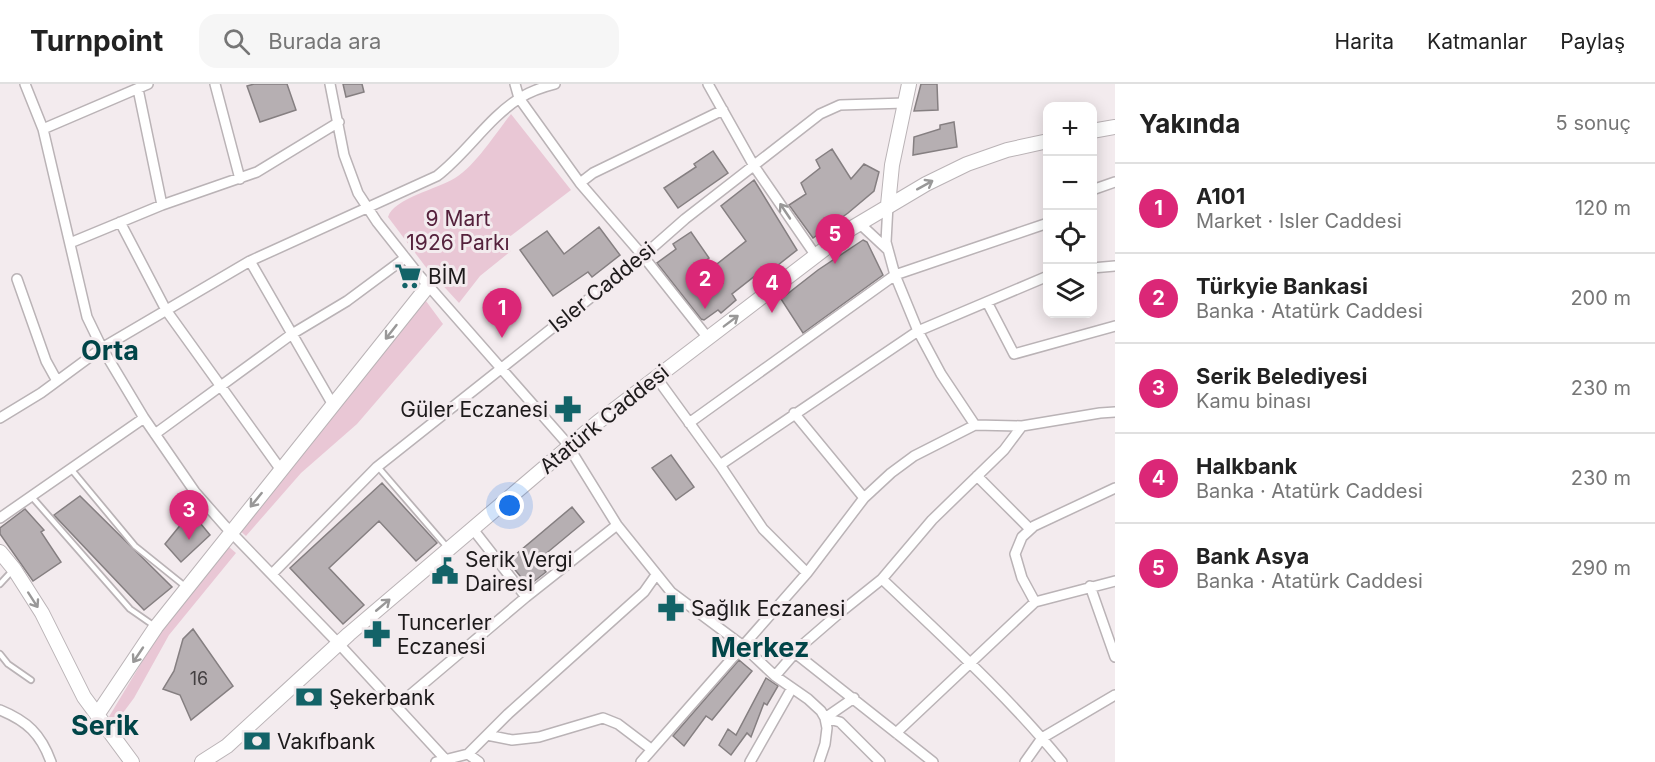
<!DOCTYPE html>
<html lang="tr">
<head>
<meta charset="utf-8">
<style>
	:root { --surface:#fff; --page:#f6f6f6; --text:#222; --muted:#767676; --line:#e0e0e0; --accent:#db2777 }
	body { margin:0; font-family:Inter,sans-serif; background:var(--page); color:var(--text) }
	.controls { position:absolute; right:18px; top:18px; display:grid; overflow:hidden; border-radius:12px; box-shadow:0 3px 15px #0003 }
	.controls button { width:54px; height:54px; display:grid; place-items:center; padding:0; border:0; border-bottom:2px solid var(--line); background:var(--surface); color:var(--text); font:30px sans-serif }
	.you { position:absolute; left:510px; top:422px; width:21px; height:21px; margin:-15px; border:4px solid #fff; border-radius:50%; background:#1a73e8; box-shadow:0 0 0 9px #1a73e833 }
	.badge { display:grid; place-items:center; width:39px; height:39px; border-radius:50%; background:var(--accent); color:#fff; font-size:20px; font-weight:700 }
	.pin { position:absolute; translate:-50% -50px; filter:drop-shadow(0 2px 3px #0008) }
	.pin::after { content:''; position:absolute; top:32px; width:21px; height:18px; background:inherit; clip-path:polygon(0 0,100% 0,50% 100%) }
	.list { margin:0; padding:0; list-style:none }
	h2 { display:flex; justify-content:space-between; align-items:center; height:78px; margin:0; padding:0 24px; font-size:26px }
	h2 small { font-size:20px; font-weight:400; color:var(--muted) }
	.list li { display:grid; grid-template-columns:39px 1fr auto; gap:18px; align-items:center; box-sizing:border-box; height:90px; padding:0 24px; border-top:2px solid var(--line) }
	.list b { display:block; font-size:22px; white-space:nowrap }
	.list p { margin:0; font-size:20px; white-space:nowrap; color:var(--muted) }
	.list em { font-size:20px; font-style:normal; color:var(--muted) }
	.icon { flex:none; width:33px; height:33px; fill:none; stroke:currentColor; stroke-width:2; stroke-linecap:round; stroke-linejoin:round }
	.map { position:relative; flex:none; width:1115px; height:678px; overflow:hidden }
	header { display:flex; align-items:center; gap:36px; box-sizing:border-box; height:84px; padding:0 30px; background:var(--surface); border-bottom:2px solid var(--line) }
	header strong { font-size:28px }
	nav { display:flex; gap:33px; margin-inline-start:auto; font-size:21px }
	.search { width:420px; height:54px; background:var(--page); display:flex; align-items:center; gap:15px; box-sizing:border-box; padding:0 21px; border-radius:18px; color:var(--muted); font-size:22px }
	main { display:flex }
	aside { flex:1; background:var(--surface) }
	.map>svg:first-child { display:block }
</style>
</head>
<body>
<header>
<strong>Turnpoint</strong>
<div class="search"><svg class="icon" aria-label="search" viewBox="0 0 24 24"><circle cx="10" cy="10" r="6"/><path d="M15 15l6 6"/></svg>Burada ara</div>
<nav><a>Harita</a><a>Katmanlar</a><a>Paylaş</a></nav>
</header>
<main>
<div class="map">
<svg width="1115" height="678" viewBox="0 0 1115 678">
	<rect width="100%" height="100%" fill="#f3ebee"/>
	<path fill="#e9c7d5" d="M 511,30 L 571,106 L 504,157 L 511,167 L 480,192 L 459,219 L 425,182 L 388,133 C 394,114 438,105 455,94 C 476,81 495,50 511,30 Z
		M 426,217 L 443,240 L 357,340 L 301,389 L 246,452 L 238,445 Z
		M 228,462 L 236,469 L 169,551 L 134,614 L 114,641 L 107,636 L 160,548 Z"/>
	<path fill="#b6afb2" stroke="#857f81" stroke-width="1.5" d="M 254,0 L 287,0 L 296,26 L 260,38 L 247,2 Z
		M 343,0 L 362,0 L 364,8 L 346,13 Z
		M 921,0 L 937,0 L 938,26 L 914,27 Z
		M 954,38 L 957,63 L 913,71 L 914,53 L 940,45 L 940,41 Z
		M 832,65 L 851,95 L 864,80 L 879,88 L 874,107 L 848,129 L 813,154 L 789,121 L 806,110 L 801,99 L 820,84 L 816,76 Z
		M 713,67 L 728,89 L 678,124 L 664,104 L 696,83 L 694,80 Z
		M 754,96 L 797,166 L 768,189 L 765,184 L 732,210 L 736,216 L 721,229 L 718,226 L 704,236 L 701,235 L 657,179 L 676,165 L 673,160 L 691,148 L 709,174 L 692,186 L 709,210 L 723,199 L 712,184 L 746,157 L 721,122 Z
		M 599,143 L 620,171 L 592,193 L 588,188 L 553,212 L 520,166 L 547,147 L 564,170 Z
		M 863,156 L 867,158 L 883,191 L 803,249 L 781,215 L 818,186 Z
		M 671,371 L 694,403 L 676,416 L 652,384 Z
		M 382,399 L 437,459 L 416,477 L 379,437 L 329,484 L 364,521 L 343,540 L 290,484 Z
		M 80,412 L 172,503 L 144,526 L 54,431 Z
		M 572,423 L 584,438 L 537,477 L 546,488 L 528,502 L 508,477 Z
		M 25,425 L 44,446 L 41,448 L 61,478 L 33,497 L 0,450 L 0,444 Z
		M 191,428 L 210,451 L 181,478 L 165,460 Z
		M 193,545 L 233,602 L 191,636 L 180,611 L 163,605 L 174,587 L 183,555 Z
		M 739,576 L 752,587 L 712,636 L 706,632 L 684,662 L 673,652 Z
		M 766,594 L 778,602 L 767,621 L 764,619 L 751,653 L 747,649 L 731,671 L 719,661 L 728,645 L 736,651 Z"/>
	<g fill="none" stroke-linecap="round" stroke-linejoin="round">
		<defs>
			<path id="lane" d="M 378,383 L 447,463
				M 71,385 L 135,462 L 186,503
				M 32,413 L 130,525 L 153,541
				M 0,500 L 12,487
				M 0,570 L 8,580 L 31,596"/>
			<path id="street" d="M 25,0 L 43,45 L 87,233 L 102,264 L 144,334 L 195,408 L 225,442 L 339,560 L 446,676
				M 215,0 L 240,95
				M 330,0 L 344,71 L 358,109 L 377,138 L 419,191 L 565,357 L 617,441 L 671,508 L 742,561 L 775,592 L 808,615 L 821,627 L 825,634 L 827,644 L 825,660 L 819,678
				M 515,0 L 519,14 L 580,99 L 643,172 L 708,254
				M 708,0 L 754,82 L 816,172
				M 138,5 L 162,121
				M 43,45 L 148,0
				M 580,99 L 593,89 L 723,26
				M 1092,106 L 1115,98
				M 888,121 L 886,158 L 895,191 L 918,247 L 941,290 L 975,341
				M 120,138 L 166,226 L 281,386
				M 859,139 L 887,165
				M 70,159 L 162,121 L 257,88 L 339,38
				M 250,177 L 333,321
				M 1092,184 L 1115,182
				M 17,195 L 46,277 L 57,297
				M 987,218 L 1014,270 L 1115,242
				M 656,293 L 720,381 L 763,445 L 807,489
				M 794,329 L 864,414
				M 0,334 L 41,309 L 102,264 L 250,177 L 437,92 C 467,69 488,34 520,14 C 531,7 543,3 555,0
				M 689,339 L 895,191 L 1048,139
				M 155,350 L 292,250 L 347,217 L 405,174
				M 720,381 L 918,247 L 1048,192
				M 977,392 L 1030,445
				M 0,434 L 144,334
				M 472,444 L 526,513
				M 272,490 L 377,383 L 643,172 L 685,135 L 820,30 L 840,21 L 905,19
				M 882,495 C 944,554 1008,612 1062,678
				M 1090,502 L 1115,573
				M 1035,518 L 1022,494 L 1015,470 L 1022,453 L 1034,442 L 1115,404
				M 795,569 L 933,678
				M 775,592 L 800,563 L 837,531 L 882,495 L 932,436 L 1004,366 L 1022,342
				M 854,614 L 825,634 L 840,638 L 880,678
				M 397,622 L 526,513 L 617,441
				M 0,626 C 27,637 41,650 51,678
				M 896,649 L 1035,518 L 1115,497
				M 487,651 L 512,656 L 539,653 L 603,634 L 618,640 L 651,665
				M 468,670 L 508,630 L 644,508 L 656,491
				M 436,678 L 468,670 L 479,678
				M 641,678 L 807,489 L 864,414 L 891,389 L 914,372 L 975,341 L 1022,342 L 1100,329 L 1115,328
				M 750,678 L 792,604
				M 1025,678 L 1042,654 L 1115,611"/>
			<path id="secondary" d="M 1092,47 L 1115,43
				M 888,121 L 892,81 L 909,0
				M 0,468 L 14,485 L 42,529 L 84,613 L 132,678
				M 97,631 L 156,543 L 428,202
				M 202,678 L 227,662 L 349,550 L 598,338 L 852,144 L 926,100 L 967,80 L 1007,66 L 1048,57"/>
		</defs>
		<use href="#lane" stroke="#bab3b6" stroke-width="8"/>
		<use href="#street" stroke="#bab3b6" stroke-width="12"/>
		<use href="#secondary" stroke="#bab3b6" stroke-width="16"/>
		<use href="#lane" stroke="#fff" stroke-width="4.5"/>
		<use href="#street" stroke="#fff" stroke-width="9"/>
		<use href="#secondary" stroke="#fff" stroke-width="14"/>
	</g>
	<defs><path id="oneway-shaft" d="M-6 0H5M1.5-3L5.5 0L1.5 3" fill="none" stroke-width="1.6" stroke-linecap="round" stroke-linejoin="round" transform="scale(1.5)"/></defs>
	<g stroke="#999898">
		<use href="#oneway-shaft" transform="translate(925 101) rotate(-29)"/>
		<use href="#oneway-shaft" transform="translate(785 127) rotate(-124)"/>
		<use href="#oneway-shaft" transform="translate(731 237) rotate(-37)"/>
		<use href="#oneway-shaft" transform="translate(391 248) rotate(128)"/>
		<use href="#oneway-shaft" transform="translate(256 416) rotate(129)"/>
		<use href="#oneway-shaft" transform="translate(33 516) rotate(57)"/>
		<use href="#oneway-shaft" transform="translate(383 521) rotate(-40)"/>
		<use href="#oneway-shaft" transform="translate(138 571) rotate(124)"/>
	</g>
	<defs>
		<symbol id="supermarket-bare" viewBox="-9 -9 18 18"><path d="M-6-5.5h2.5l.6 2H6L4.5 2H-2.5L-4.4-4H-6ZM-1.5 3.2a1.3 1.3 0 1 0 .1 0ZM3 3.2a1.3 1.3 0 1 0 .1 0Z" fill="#136368" stroke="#f3ebee" stroke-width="2.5" paint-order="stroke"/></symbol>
		<symbol id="pharmacy-bare" viewBox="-9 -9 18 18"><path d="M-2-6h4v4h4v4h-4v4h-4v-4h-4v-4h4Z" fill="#136368" stroke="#f3ebee" stroke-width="2.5" paint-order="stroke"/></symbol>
		<symbol id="civic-bare" viewBox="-9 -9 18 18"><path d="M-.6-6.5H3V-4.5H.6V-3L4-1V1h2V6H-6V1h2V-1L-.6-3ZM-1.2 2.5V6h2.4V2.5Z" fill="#136368" stroke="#f3ebee" stroke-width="2.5" paint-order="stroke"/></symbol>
		<symbol id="bank-bare" viewBox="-9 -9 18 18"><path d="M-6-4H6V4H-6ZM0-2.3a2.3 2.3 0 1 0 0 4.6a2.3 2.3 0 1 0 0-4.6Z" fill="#136368" stroke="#f3ebee" stroke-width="2.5" paint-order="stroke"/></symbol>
	</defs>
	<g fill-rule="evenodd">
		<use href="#supermarket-bare" x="389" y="173" width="38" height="38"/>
		<use href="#pharmacy-bare" x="549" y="306" width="38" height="38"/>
		<use href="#civic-bare" x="426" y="468" width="38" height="38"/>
		<use href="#pharmacy-bare" x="652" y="505" width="38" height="38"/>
		<use href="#pharmacy-bare" x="358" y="531" width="38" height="38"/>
		<use href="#bank-bare" x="290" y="594" width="38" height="38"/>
		<use href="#bank-bare" x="238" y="638" width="38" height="38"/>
	</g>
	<g text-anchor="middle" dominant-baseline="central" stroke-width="6" stroke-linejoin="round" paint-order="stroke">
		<g font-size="18" fill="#433f41">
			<text x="199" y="594">16</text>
		</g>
		<g font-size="21" fill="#55213c" stroke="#f3ebee">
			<text x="458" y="134">9 Mart<tspan x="458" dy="24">1926 Parkı</tspan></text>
		</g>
		<g font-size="21" fill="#1d1a1b" stroke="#f3ebee" text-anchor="start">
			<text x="428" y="192">BİM</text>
			<text x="548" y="325" text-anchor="end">Güler Eczanesi</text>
			<text x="465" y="475">Serik Vergi<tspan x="465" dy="24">Dairesi</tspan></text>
			<text x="691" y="524">Sağlık Eczanesi</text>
			<text x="397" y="538">Tuncerler<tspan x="397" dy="24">Eczanesi</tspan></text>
			<text x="329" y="613">Şekerbank</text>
			<text x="277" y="657">Vakıfbank</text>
		</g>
		<g font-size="21" fill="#1d1a1b" stroke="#f3ebee">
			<text transform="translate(602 203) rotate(-39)">Isler Caddesi</text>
			<text transform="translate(604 335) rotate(-39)">Atatürk Caddesi</text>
		</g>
		<g font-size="27" font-weight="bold" fill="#014548" stroke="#f3ebee">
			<text x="110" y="266">Orta</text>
			<text x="760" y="563">Merkez</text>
			<text x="105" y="641">Serik</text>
		</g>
	</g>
</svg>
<div class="controls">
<button>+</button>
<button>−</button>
<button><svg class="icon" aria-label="locate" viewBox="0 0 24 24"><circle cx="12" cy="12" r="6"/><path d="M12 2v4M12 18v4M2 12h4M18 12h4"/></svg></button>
<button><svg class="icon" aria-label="layers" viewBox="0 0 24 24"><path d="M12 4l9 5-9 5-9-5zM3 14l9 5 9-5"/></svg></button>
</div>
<div class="you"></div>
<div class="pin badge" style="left:502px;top:254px">1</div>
<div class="pin badge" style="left:705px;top:225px">2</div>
<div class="pin badge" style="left:189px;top:456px">3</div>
<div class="pin badge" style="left:772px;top:229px">4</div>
<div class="pin badge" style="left:835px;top:180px">5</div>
</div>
<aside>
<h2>Yakında<small>5 sonuç</small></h2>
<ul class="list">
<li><span class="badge">1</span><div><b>A101</b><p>Market · Isler Caddesi</p></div><em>120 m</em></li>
<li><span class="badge">2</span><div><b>Türkyie Bankasi</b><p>Banka · Atatürk Caddesi</p></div><em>200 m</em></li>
<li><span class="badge">3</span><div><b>Serik Belediyesi</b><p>Kamu binası</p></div><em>230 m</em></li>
<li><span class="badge">4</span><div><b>Halkbank</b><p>Banka · Atatürk Caddesi</p></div><em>230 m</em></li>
<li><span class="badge">5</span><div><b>Bank Asya</b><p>Banka · Atatürk Caddesi</p></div><em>290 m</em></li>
</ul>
</aside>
</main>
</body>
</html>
